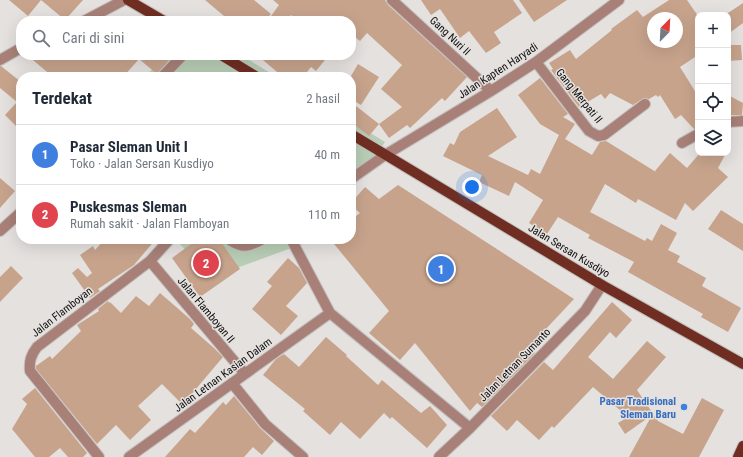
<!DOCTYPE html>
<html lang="id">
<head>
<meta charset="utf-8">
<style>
	:root { --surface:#fff; --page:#f6f6f7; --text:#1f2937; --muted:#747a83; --line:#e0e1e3; --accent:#2d8c3f }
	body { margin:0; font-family:"Roboto Condensed",sans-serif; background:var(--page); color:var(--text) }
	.controls { position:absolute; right:12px; top:12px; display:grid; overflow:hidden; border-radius:8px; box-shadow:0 4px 16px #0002 }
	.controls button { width:36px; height:36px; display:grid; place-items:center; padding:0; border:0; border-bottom:1px solid var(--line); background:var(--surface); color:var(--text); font:20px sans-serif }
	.compass { position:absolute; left:647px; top:12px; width:36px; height:36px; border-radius:50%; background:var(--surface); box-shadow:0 4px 16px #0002; rotate:24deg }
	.you { position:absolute; left:472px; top:187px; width:14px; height:14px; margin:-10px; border:3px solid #fff; border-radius:50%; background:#1a73e8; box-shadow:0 0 0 6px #1a73e833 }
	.badge { display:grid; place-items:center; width:26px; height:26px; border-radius:50%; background:var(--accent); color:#fff; font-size:13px; font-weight:700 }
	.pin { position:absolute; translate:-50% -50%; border:2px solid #fff; box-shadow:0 1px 4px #0006 }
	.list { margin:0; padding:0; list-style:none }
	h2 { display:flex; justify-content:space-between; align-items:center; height:52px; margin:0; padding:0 16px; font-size:17px }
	h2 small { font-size:13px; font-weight:400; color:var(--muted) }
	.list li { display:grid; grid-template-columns:26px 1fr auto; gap:12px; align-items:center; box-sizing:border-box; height:60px; padding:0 16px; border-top:1px solid var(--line) }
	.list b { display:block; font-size:15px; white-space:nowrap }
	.list p { margin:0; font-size:13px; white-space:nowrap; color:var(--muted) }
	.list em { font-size:13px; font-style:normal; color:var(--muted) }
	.icon { flex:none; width:22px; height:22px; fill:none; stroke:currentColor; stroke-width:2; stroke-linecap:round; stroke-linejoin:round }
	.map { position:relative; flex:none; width:743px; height:457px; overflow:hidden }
	.search { position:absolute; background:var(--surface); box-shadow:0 4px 16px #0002; left:16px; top:16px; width:340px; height:44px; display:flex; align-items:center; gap:10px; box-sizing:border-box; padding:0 14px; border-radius:16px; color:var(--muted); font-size:15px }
	.panel { position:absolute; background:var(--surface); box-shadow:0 4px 16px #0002; left:16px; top:72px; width:340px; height:172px; border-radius:16px }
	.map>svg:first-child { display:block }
</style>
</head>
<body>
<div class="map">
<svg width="743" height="457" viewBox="0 0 743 457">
	<rect width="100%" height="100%" fill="#e4e1df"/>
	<path fill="#b8cdb5" d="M 168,55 L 241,55 L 277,77 L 144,77 Z
		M 351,121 L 385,142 L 351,191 Z
		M 175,239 L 316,239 L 212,277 Z"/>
	<path fill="#c7a38c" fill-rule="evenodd" d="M 9,0 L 83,0 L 65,20 L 41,0 L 28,16 Z
		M 205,0 L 254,0 L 271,14 L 264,21 L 230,21 Z
		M 273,0 L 385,0 L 388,5 L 467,77 L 445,101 L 442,98 L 410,128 L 407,125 L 389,138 L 379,124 L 402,107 L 381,89 L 402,65 L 367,33 L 360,41 L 351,34 L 351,21 L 298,21 L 291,15 L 285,21 L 277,21 L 271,16 L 279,5 Z
		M 421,0 L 513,0 L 522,13 L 494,32 L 501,43 L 486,53 L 469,31 L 460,38 L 440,9 L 431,15 Z
		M 519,0 L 567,0 L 534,22 Z
		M 669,0 L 687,0 L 698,16 L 698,55 L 680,67 L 698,96 L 698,128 L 694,129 L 681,115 L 675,119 L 660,95 L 658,97 L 656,95 L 649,99 L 644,98 L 633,105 L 610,93 L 605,99 L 601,94 L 579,107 L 551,70 L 553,69 L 549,63 L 570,50 L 576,59 L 612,30 L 611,29 L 637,10 L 643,17 ZM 653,18 L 677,18 L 677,42 L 653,42 Z
		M 743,3 L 743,23 L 728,34 L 728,13 Z
		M 728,45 L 741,45 L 742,60 L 728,61 Z
		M 27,55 L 173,55 L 157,74 L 139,59 L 123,77 L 53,77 Z
		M 257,55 L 329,55 L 316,71 L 311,67 L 303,77 L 283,77 Z
		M 358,64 L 379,77 L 361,105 L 351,99 L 351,76 Z
		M 0,66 L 1,66 L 21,82 L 21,131 L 5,115 L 17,102 L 0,88 Z
		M 540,78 L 568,114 L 563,117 L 575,124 L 565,139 L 592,155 L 600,142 L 606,141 L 656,172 L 655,171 L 670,153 L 687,168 L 700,153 L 726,153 L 718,168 L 728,177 L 693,211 L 685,203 L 676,220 L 638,199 L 636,203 L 605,184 L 590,212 L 645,241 L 647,238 L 652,241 L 661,224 L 677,233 L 668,250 L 680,256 L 677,262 L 706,278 L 702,286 L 741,308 L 728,332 L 701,317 L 703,314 L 628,272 L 634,262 L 588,238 L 590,235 L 558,217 L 547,234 L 529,223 L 543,200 L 515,182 L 509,196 L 479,182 L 482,175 L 443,156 L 450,143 L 454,145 L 460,132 L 497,108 L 517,137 L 488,156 L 528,175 L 531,169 L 540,174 L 559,135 L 540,124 L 518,95 Z
		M 728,95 L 743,103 L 742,115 L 728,115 Z
		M 356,106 L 379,124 L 369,136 L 351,122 L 351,112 Z
		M 0,178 L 15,191 L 0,208 Z
		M 398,185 L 574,299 L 529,347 L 535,353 L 482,407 L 477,403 L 470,411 L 415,343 L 400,360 L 369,333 L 389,311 L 330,239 L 351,239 L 351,220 L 360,213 L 351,205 L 351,203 L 365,187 L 379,199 Z
		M 721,210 L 743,224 L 743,251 L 708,229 Z
		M 105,239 L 156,239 L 134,265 L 98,289 L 100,291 L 90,298 L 72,273 L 78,268 L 87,277 L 92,273 L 80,255 L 93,246 L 95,250 Z
		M 198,239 L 219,239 L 240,269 L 200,297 L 172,258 Z
		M 288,258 L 299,268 L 307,283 L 286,306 L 298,316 L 281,335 L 252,309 L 272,286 L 267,282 Z
		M 11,266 L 23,278 L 0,302 L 0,277 Z
		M 160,293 L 190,319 L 194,324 L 191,328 L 214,348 L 223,357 L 190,396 L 182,404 L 162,384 L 138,406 L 151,420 L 130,440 L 116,425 L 97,444 L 36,369 L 36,366 L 50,356 L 52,359 L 81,331 L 77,325 L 99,311 L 98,309 L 108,301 L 109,303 L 110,302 L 121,313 L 136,296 L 149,306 Z
		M 612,302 L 632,320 L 616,338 L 610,332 L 588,357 L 613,379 L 647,341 L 666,357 L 637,390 L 658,421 L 683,434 L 702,398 L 724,410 L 699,457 L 629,457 L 652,415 L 625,434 L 618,423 L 628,417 L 593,387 L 554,428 L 552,426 L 539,440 L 517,420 L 507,431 L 491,416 L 544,362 L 553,370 Z
		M 326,337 L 347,355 L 346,356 L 378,385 L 382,380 L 421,413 L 430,406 L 447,425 L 427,448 L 392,417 L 390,419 L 384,413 L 360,439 L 341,422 L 330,435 L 303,411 L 305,409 L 263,375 L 276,359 L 284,354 L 299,367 Z
		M 35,388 L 87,453 L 83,457 L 68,457 L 60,448 L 49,457 L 35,457 L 12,429 L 27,404 L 22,399 Z
		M 234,396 L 260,428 L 274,441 L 262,455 L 253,447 L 244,457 L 165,457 L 190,429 L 195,433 L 223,402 L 226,405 Z"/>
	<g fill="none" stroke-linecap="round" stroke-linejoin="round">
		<defs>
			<path id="minor" d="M 392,0 L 491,91
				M 84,21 L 124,0
				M 0,60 L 21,48
				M 536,62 L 589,131 L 598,136 L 604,135 L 645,104
				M 162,77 L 183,55
				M 728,122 L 743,121
				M 682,143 L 698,134
				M 351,179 L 385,155 L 491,91 L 536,62 L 619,0
				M 0,231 L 21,212
				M 228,239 C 243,249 248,247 263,239
				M 291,239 L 330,313 L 470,428
				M 150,261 L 245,374
				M 232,383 L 265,424 L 303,457
				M 99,457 L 30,371 C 29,361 31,355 37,347 L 150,261 L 170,239
				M 129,457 L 330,313
				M 439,457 L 470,428 L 585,311 L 602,285"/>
			<path id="major" d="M 128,0 L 164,21
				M 221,55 L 257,77
				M 351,134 L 602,285 L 743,364
				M 738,457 L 743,446"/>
		</defs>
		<use href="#minor" stroke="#c2bfbd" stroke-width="12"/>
		<use href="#major" stroke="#c2bfbd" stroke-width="12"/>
		<use href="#minor" stroke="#a88078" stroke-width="10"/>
		<use href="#major" stroke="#702e22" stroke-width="10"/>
	</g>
	<circle fill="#3f7fe0" stroke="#e4e1df" stroke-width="1.5" cx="684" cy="407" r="4"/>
	<g text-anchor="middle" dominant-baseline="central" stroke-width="3" stroke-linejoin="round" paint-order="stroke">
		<g font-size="11" fill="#0d0c0c" stroke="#e4e1df">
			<text transform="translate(450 36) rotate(43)">Gang Nuri II</text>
			<text transform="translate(498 71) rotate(-33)">Jalan Kapten Haryadi</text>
			<text transform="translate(579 96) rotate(51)">Gang Merpati II</text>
			<text transform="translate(569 251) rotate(31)">Jalan Sersan Kusdiyo</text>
			<text transform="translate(206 310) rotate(50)">Jalan Flamboyan II</text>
			<text transform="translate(62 312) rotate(-38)">Jalan Flamboyan</text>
			<text transform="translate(515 365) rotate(-46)">Jalan Letnan Sumanto</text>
			<text transform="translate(223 375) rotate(-36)">Jalan Letnan Kasian Dalam</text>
		</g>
		<g font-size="11" font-weight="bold" fill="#366cbe" stroke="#e4e1df" text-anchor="end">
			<text x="676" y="401">Pasar Tradisional<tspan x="676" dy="13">Sleman Baru</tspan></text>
		</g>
	</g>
</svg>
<div class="controls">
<button>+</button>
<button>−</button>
<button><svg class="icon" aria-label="locate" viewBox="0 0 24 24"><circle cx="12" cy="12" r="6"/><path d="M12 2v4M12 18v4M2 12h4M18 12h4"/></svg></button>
<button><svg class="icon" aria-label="layers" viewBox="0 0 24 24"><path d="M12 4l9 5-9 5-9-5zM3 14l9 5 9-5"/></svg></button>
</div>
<svg class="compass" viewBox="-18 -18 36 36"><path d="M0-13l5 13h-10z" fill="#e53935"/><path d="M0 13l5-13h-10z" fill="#747a83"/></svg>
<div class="you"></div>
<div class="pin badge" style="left:441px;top:269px;background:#3f7fe0">1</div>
<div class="pin badge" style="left:206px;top:263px;background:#e0444e">2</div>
<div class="search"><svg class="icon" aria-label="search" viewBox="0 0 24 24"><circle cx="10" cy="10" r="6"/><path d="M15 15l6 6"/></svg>Cari di sini</div>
<section class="panel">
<h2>Terdekat<small>2 hasil</small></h2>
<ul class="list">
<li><span class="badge" style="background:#3f7fe0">1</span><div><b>Pasar Sleman Unit I</b><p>Toko · Jalan Sersan Kusdiyo</p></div><em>40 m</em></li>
<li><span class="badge" style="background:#e0444e">2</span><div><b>Puskesmas Sleman</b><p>Rumah sakit · Jalan Flamboyan</p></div><em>110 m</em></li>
</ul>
</section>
</div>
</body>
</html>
